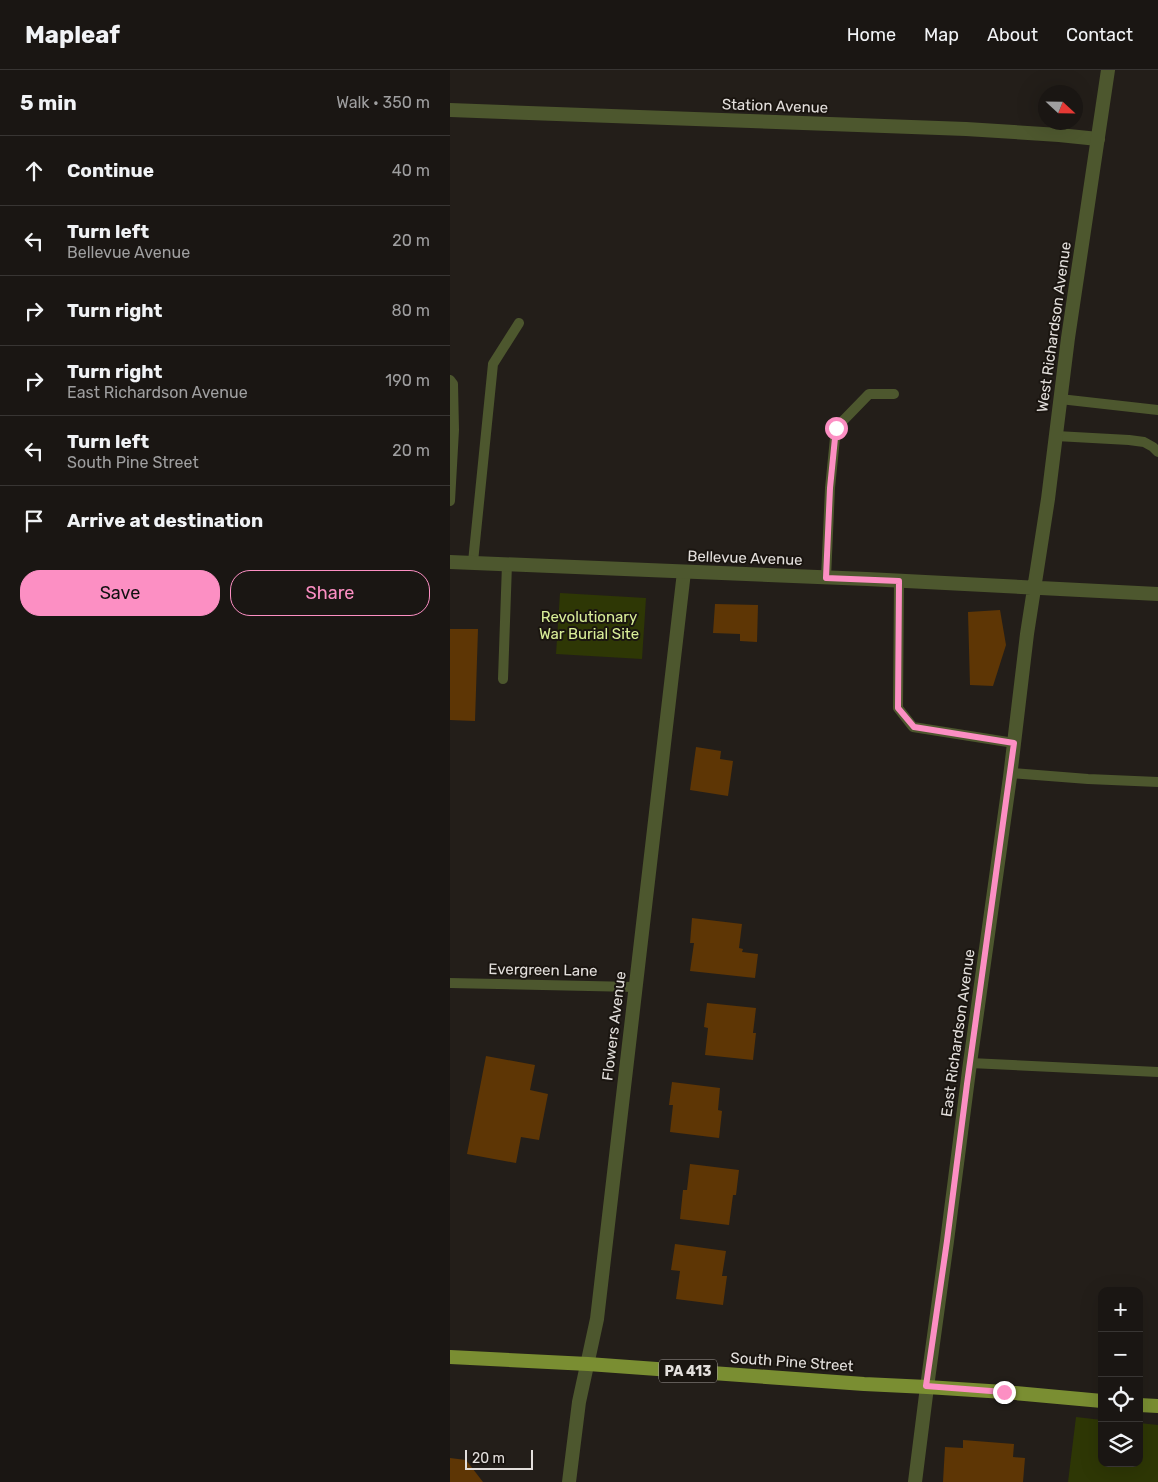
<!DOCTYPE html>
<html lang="en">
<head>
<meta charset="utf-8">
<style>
	:root { --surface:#1a1613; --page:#231f1c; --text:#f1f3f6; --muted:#9f9fa0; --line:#383533; --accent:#fc8fc3 }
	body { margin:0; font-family:Rubik,sans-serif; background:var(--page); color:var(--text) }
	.controls { position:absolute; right:15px; bottom:15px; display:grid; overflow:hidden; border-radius:10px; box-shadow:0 5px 20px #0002 }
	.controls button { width:45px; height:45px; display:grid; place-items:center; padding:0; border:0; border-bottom:1px solid var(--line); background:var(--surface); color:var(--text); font:25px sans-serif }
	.compass { position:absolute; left:588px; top:15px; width:45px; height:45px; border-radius:50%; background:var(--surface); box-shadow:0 5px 20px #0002; rotate:112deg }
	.scale { position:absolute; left:15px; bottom:12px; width:68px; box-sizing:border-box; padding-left:5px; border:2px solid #e3dfdc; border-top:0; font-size:14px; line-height:18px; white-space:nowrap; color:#e3dfdc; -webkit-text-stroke:4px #1a1510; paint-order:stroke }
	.stop { position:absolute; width:15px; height:15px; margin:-11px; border:4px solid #fc8fc3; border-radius:50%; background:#fff }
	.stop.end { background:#fc8fc3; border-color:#fff; box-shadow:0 1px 5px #0008 }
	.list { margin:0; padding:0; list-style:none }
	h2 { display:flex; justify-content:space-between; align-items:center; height:65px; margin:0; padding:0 20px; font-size:21px }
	h2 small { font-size:16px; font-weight:400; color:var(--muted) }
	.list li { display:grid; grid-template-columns:32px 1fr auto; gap:15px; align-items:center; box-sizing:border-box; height:70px; padding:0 20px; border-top:1px solid var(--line) }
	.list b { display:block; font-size:19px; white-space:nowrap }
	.list p { margin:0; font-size:16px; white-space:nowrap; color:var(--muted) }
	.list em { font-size:16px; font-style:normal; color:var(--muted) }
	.actions { display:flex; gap:10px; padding:15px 20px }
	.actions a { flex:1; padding:11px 0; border:1px solid var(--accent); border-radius:20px; text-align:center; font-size:18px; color:var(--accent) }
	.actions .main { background:var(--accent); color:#111 }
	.icon { flex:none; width:28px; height:28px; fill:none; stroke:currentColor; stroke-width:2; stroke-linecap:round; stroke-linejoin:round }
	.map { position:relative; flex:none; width:708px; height:1412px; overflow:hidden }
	header { display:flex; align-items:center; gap:30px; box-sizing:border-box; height:70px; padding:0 25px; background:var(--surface); border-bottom:1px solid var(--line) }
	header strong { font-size:24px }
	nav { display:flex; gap:28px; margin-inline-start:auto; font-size:18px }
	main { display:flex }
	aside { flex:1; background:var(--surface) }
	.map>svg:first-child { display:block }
</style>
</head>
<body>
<header>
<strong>Mapleaf</strong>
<nav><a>Home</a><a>Map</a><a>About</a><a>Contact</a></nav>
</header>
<main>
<aside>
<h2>5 min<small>Walk · 350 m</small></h2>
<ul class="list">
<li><svg class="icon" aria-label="ahead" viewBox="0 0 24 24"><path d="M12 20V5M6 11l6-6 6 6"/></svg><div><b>Continue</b></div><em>40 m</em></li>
<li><svg class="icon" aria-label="left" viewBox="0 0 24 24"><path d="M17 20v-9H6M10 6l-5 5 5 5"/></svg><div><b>Turn left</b><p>Bellevue Avenue</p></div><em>20 m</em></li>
<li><svg class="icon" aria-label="right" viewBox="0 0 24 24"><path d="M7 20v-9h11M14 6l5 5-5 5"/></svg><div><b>Turn right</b></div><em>80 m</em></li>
<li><svg class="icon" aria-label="right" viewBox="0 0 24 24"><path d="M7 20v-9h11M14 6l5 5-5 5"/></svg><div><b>Turn right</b><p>East Richardson Avenue</p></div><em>190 m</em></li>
<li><svg class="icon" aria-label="left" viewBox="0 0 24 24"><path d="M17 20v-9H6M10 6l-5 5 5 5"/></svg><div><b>Turn left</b><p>South Pine Street</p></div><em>20 m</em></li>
<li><svg class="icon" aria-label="arrive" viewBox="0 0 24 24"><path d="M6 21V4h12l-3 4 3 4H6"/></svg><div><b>Arrive at destination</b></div></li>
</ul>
<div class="actions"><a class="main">Save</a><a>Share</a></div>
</aside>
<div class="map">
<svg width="708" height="1412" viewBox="0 0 708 1412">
	<rect width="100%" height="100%" fill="#231e19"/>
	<path fill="#2e3705" d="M 110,523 L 196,528 L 192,589 L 106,584 Z
		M 626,1347 L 652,1350 L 652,1393 L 689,1393 L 689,1353 L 708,1355 L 708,1412 L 618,1412 Z"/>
	<path fill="#5e3605" d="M 265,534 L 308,535 L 307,572 L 290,571 L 290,564 L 263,563 Z
		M 550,540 L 556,575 L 543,616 L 520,615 L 518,542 Z
		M 0,559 L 28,559 L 25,651 L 0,650 Z
		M 246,677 L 271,681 L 270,689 L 283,691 L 278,726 L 240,720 Z
		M 242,848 L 292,854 L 289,878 L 293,879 L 292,882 L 308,884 L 305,908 L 240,901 L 244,873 L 240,873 Z
		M 257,933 L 306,938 L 303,963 L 306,963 L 303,990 L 255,985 L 258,958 L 254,957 Z
		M 36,986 L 85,995 L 80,1020 L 98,1024 L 89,1070 L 71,1067 L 66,1093 L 17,1084 Z
		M 222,1012 L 270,1018 L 268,1040 L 272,1041 L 269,1068 L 220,1062 L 223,1035 L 219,1035 Z
		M 240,1094 L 289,1100 L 286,1125 L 283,1125 L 279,1155 L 230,1149 L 233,1120 L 237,1120 Z
		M 225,1174 L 276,1181 L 272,1206 L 277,1206 L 273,1235 L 226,1229 L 230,1201 L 221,1200 Z
		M 513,1370 L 564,1374 L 563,1387 L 575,1388 L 573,1412 L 493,1412 L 495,1377 L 513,1378 Z
		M 0,1388 L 16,1390 L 33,1412 L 0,1412 Z"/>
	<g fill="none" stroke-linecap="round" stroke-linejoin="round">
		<path stroke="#4d572e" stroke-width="10" d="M 0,310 L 3,314 L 4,360 L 0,431
			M 610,329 L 708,340
			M 606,366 L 679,370 L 694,372 L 703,377 L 708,382
			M 23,492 L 43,294 L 69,253
			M 376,508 L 380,418 L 386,358 L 419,324 L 444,324
			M 449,511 L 448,638 L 463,657 L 564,673
			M 53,609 L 57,494
			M 561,703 L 638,709 L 708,712
			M 0,913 L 185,917
			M 520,993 L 708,1002"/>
		<path stroke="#4d572e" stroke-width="14" d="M 0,40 L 516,59 L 609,65 L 648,69
			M 119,1412 L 129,1332 L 147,1249 L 234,502
			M 465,1412 L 477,1317"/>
		<path stroke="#4d572e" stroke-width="14" d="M 0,492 L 417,509 L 708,524
			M 477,1317 L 497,1171 L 520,993 L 560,707 L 577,564 L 598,429 L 618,268 L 658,0"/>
		<path stroke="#7a8e32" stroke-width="14" d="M 0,1287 L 138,1294 L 414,1314 L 477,1317 L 554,1322 L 652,1331
			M 689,1335 L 708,1336"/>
	</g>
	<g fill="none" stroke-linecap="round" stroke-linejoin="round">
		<path stroke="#fc8fc3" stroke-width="6" d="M 386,358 L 380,418 L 376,508 L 449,511 L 448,638 L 464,657 L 564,673 L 517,1014 L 497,1171 L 476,1316 L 554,1322"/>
	</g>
	<g text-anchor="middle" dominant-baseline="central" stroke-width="4" stroke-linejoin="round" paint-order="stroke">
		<rect fill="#1a1510" stroke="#a7a29f" stroke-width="1" x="209" y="1289.5" width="58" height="23" rx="4"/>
		<g font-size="14" font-weight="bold" fill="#e3dfdc">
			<text x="238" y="1301">PA 413</text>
		</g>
		<g font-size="15" fill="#e3dfdc" stroke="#1a1510">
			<text transform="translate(325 36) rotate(2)">Station Avenue</text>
			<text transform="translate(604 257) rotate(-82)">West Richardson Avenue</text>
			<text transform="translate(295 488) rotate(2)">Bellevue Avenue</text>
			<text transform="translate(93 900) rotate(1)">Evergreen Lane</text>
			<text transform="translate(164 956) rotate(-83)">Flowers Avenue</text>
			<text transform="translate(508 963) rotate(-82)">East Richardson Avenue</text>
			<text transform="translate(342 1292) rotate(4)">South Pine Street</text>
		</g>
		<g font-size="15" fill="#d9ee98" stroke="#1a1510">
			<text x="139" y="547">Revolutionary<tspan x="139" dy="17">War Burial Site</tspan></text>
		</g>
	</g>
</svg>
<div class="controls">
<button>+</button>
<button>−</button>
<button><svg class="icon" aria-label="locate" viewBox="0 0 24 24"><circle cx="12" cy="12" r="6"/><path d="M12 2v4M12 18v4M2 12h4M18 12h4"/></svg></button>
<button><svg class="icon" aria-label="layers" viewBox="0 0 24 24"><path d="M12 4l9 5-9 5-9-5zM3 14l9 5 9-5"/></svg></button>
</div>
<svg class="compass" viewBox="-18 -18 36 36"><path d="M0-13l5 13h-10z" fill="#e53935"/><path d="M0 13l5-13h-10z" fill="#9f9fa0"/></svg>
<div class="scale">20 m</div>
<div class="stop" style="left:386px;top:358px"></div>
<div class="stop end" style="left:554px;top:1322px"></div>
</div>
</main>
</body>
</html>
